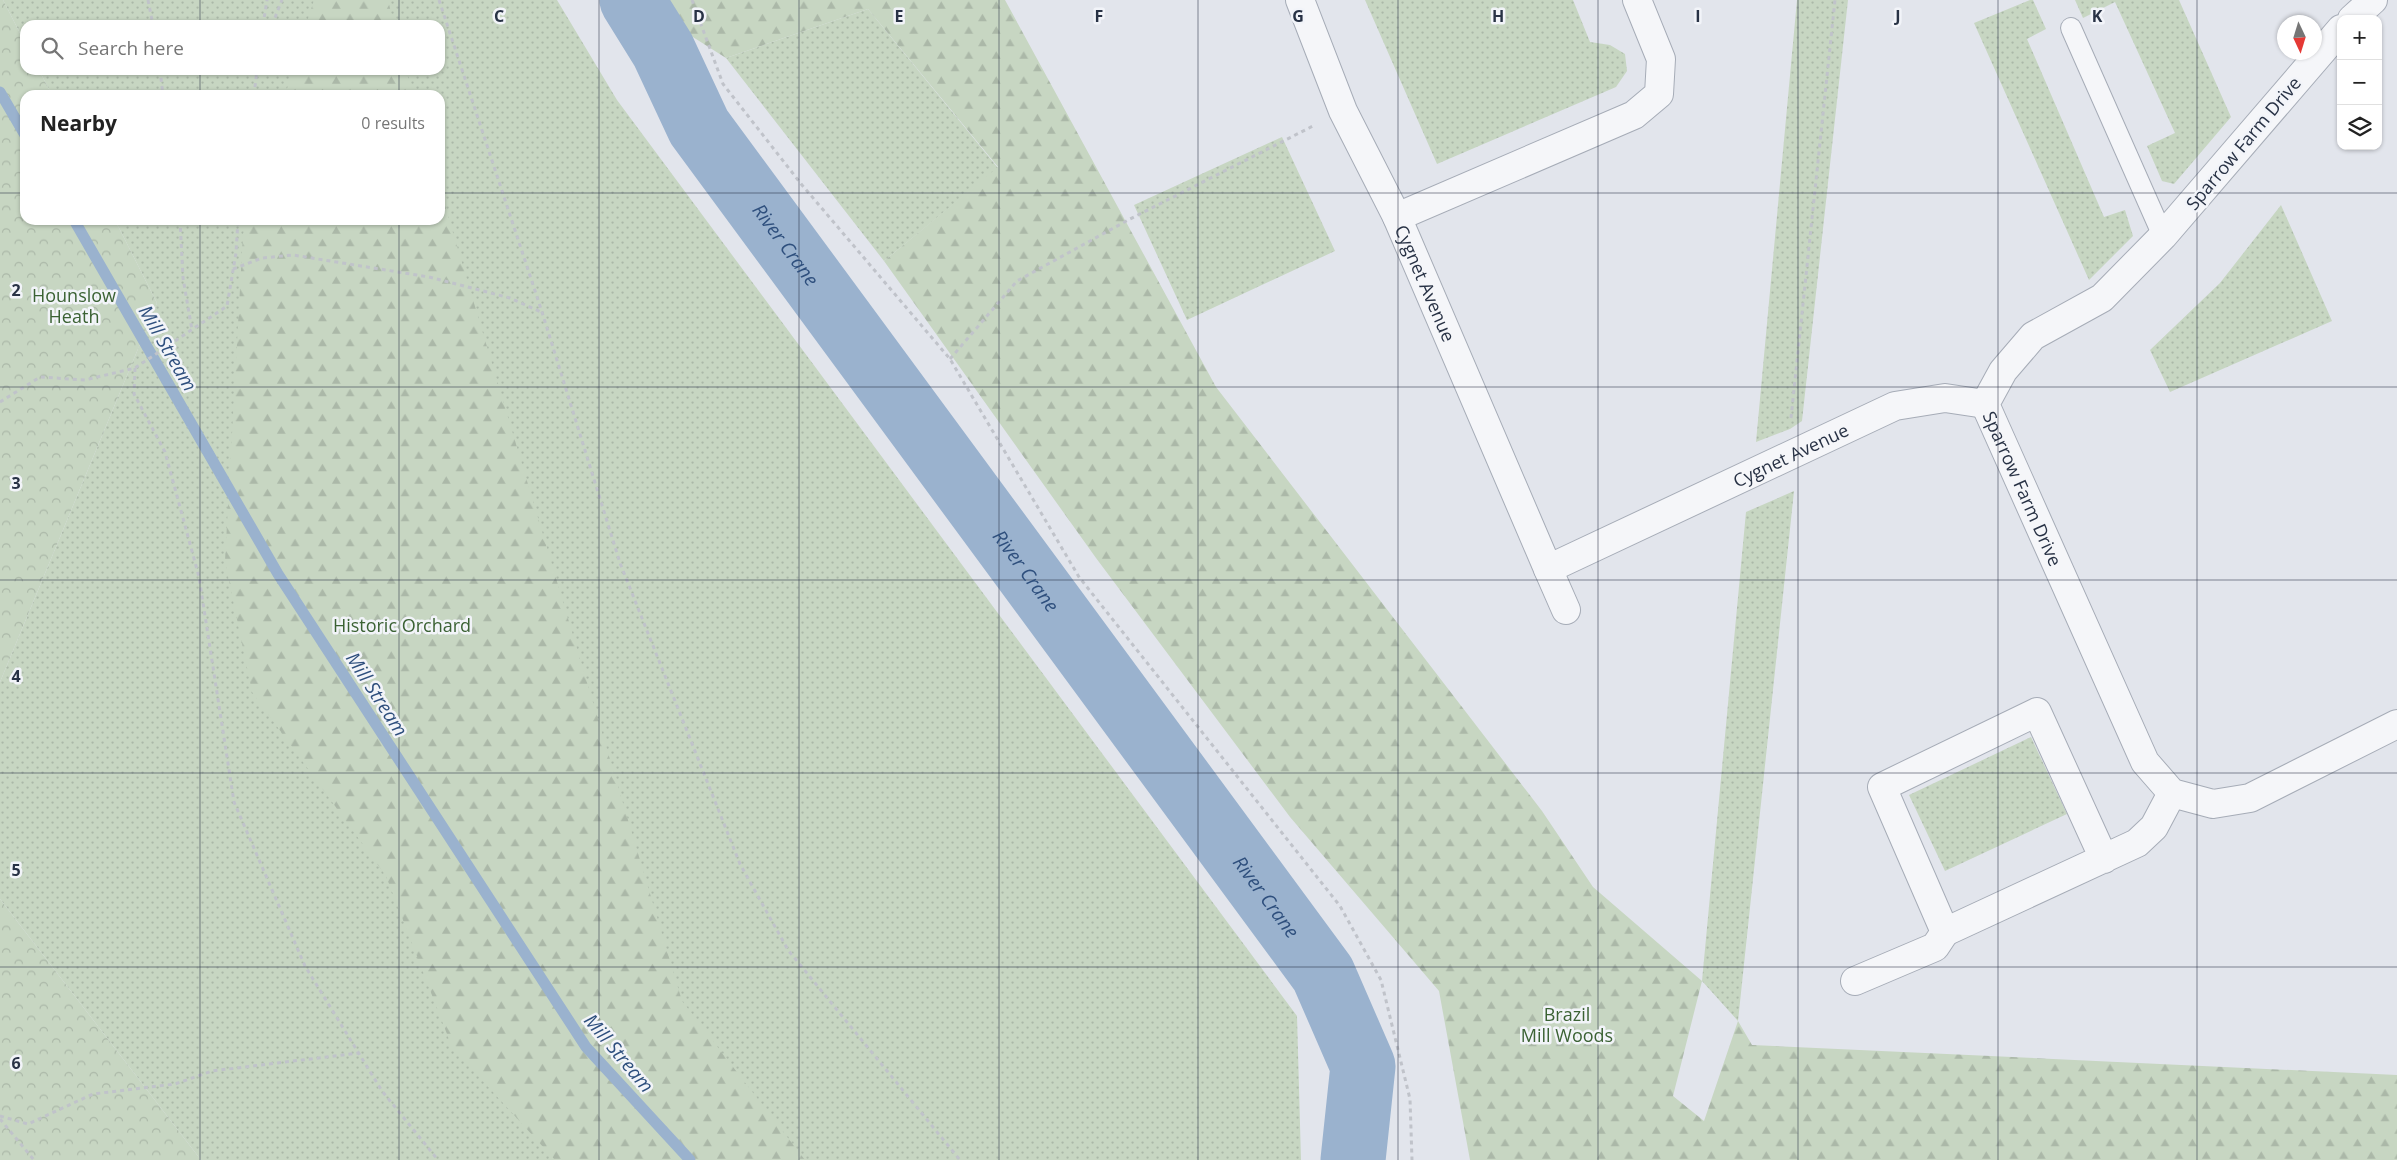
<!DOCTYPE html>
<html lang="en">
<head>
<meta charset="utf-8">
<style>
	:root { --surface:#fff; --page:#f6f6f6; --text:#222; --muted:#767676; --line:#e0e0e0 }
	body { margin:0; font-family:"Open Sans",sans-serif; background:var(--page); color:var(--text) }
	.controls { position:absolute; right:15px; top:15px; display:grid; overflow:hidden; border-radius:10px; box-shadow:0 1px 4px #0004 }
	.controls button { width:45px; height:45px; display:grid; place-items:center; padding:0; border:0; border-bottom:1px solid var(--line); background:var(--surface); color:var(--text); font:25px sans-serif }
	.compass { position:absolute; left:2277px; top:15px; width:45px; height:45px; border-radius:50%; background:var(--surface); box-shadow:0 1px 4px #0004; rotate:176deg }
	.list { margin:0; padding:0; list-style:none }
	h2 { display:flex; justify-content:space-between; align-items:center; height:65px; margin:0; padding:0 20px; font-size:21px }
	h2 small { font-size:16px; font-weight:400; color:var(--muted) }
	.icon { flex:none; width:28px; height:28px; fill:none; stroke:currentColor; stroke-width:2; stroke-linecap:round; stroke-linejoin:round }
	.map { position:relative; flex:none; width:2397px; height:1160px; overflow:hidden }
	.search { position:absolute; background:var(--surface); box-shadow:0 1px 4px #0004; left:20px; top:20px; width:425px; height:55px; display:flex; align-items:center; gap:12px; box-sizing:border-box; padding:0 18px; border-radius:15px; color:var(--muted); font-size:19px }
	.panel { position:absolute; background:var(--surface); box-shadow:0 1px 4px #0004; left:20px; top:90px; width:425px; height:135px; border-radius:15px }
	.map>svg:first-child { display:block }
</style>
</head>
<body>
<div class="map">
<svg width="2397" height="1160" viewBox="0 0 2397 1160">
	<defs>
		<pattern id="grass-dots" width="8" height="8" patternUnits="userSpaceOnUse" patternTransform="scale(1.25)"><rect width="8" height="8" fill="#c7d6c2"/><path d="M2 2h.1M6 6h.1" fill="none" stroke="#abb8a8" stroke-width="1.8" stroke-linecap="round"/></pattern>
		<pattern id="forest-firs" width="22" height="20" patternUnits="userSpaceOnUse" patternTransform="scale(1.25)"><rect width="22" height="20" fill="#c7d6c2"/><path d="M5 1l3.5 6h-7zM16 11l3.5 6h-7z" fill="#abb8a8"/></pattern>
		<pattern id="park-crowns" width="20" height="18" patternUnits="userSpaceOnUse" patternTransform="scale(1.25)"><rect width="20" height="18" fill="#c7d6c2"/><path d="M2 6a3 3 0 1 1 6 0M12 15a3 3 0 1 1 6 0" fill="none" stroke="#abb8a8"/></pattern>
	</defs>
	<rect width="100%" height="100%" fill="#e2e5ec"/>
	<path fill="url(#grass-dots)" d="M 3,0 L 557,0 L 617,100 L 1297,1016 L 1301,1160 L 201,1160 L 0,899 L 0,682 L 157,303 L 115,220 L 440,220 L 440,95 L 52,95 L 39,70 L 440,70 L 440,25 L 25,25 L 25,43 Z
		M 1365,0 L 1573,0 L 1590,42 L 1610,45 L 1625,54 L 1627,71 L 1616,87 L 1437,164 Z
		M 1797,0 L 1848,0 L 1802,421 L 1790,429 L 1756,442 Z
		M 2030,0 L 2033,0 L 2046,29 L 2027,39 L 2104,217 L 2125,210 L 2133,236 L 2089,280 L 1974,23 Z
		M 2075,0 L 2179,0 L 2231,117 L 2174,184 L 2162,181 L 2147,146 L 2175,133 L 2115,2 L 2083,18 Z
		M 868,9 L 998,168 L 884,261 L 726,58 Z
		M 1282,137 L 1335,251 L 1187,320 L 1134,205 Z
		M 2281,205 L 2332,321 L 2170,392 L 2150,350 L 2220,283 Z
		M 1794,491 L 1738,1021 L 1702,981 L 1746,512 Z
		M 2031,737 L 2067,814 L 1945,871 L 1909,795 Z"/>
	<path fill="url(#forest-firs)" d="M 314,0 L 388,0 L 394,25 L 306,25 Z
		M 644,0 L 1005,0 L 1216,387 L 1542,811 L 1593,887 L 1702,981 L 1673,1096 L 1704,1121 L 1738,1021 L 1752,1045 L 2397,1075 L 2397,1160 L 1470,1160 L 1439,991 L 1290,817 L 1096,558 L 884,261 L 998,167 L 868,9 L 726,58 L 647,8 Z
		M 293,70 L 406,70 L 413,95 L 285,95 Z
		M 440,189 L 682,1001 L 805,1160 L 555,1160 L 452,1047 L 386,876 L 252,692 L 225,561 L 243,234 L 248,220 L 440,220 Z"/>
	<path fill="url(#park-crowns)" d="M 0,0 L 3,0 L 25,43 L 25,70 L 39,70 L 52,95 L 25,95 L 25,220 L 115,220 L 157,303 L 0,682 Z
		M 0,899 L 201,1160 L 0,1160 Z"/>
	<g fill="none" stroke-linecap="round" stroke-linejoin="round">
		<path stroke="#9ab2ce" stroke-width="11" d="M 0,92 L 25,135
			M 74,220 L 278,574 L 586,1047 L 690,1160"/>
		<path stroke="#9ab2ce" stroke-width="65" id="s1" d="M 632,0 L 663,50 L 699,127 L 1323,974 L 1363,1066 L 1353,1160"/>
		<defs>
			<path id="lane" d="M 2071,28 L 2163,236"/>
			<g id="street">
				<path id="s2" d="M 1300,0 L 1343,111 L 1397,217 L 1548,569 L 1895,406 L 1945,398 L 1985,404"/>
				<path d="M 2352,19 L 2373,0"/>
				<path id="s3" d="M 2341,29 L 2163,236 L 2102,298 L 2033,336 L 2003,371 L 1985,404 L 2145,762 L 2172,793 L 2213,804 L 2250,798 L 2397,724"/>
				<path d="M 1397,217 L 1634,115 L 1659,94 L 1661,59 L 1637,0"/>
				<path d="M 1548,569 L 1566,610"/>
				<path d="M 2104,859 L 2037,712 L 1882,787 L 1945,932 L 2137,843 L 2154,827 L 2172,793"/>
				<path d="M 1855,981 L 1935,947 L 1945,932"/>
			</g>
		</defs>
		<use href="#lane" stroke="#a6acb7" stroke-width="22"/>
		<use href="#street" stroke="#a6acb7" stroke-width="30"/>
		<path stroke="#c0c3ca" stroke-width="3" stroke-dasharray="4 4" stroke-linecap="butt" d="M 148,0 L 153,25
			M 439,0 L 542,312 L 620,563 L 740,864 L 788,950 L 960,1160
			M 692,0 L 723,84 L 802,185 L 950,359 L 1079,577 L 1340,906 L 1381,980 L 1410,1099 L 1412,1160
			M 263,25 L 267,0
			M 272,25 L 282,0
			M 160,70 L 163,95
			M 254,95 L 257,70
			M 180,220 L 183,278 L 192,330
			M 233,269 L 262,258 L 293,255 L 429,277 L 510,298 L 541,312
			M 950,359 L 1017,281 L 1130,219 L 1315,125
			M 135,368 L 134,394 L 165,452 L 199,577 L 234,802 L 305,966 L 382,1091 L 438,1160
			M 0,402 L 40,377 L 85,380 L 135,368 L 227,306 L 236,253 L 238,220
			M 1791,418 L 1835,0
			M 0,1116 L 28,1124 L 93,1094 L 175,1084 L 212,1071 L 359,1053
			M 0,1119 L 34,1160"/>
		<use href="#lane" stroke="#f5f6f9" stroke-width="20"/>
		<use href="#street" stroke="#f5f6f9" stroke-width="28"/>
	</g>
	<path fill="none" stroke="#283245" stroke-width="1" stroke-opacity="0.55" d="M 200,0 L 200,25M 399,0 L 399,25M 599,0 L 599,1160M 799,0 L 799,1160M 999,0 L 999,1160M 1198,0 L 1198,1160M 1398,0 L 1398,1160M 1598,0 L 1598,1160M 1798,0 L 1798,1160M 1998,0 L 1998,1160M 2197,0 L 2197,1160M 200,70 L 200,95M 399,70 L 399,95M 0,193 L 25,193M 440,193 L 2397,193M 200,220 L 200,1160M 399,220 L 399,1160M 0,387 L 2397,387M 0,580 L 2397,580M 0,773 L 2397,773M 0,967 L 2397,967"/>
	<g text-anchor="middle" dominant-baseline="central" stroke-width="5" stroke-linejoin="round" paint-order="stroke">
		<g font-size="18" fill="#283245" stroke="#f2f4f9">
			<text transform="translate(2243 143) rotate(-50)">Sparrow Farm Drive</text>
			<text stroke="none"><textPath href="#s2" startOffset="310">Cygnet Avenue</textPath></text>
			<text stroke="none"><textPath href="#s2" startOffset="889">Cygnet Avenue</textPath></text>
			<text stroke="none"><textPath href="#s3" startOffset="615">Sparrow Farm Drive</textPath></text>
		</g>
		<g font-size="18" fill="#3b6234" stroke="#f2f4f9">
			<text x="74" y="295">Hounslow<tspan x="74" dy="21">Heath</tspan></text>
			<text x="402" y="625">Historic Orchard</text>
			<text x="1567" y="1014">Brazil<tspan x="1567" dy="21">Mill Woods</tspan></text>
		</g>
		<g font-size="19" font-style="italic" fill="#2e4f7d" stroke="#f2f4f9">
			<text stroke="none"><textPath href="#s1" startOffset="290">River Crane</textPath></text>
			<text transform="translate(168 348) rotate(60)">Mill Stream</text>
			<text stroke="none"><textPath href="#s1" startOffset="695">River Crane</textPath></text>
			<text transform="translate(377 694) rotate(57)">Mill Stream</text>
			<text stroke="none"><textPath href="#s1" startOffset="1100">River Crane</textPath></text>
			<text transform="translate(619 1053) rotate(50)">Mill Stream</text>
		</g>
	</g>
	<g font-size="16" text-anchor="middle" font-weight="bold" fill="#283245" stroke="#f2f4f9" stroke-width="5" stroke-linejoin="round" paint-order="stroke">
		<text x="499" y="22">C</text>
		<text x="699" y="22">D</text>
		<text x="899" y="22">E</text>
		<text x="1099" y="22">F</text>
		<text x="1298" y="22">G</text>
		<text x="1498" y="22">H</text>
		<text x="1698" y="22">I</text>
		<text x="1898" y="22">J</text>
		<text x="2097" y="22">K</text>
		<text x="16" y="296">2</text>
		<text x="16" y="489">3</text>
		<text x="16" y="682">4</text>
		<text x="16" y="876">5</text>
		<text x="16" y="1069">6</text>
	</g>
</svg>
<div class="controls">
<button>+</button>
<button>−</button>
<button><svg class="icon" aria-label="layers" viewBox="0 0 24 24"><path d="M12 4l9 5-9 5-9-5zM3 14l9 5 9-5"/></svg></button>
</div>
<svg class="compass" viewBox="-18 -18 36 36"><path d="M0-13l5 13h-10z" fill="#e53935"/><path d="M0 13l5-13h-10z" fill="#767676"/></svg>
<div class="search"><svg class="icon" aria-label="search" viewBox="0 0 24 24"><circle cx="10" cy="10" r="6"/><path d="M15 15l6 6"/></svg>Search here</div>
<section class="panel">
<h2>Nearby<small>0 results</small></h2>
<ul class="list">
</ul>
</section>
</div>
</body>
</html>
